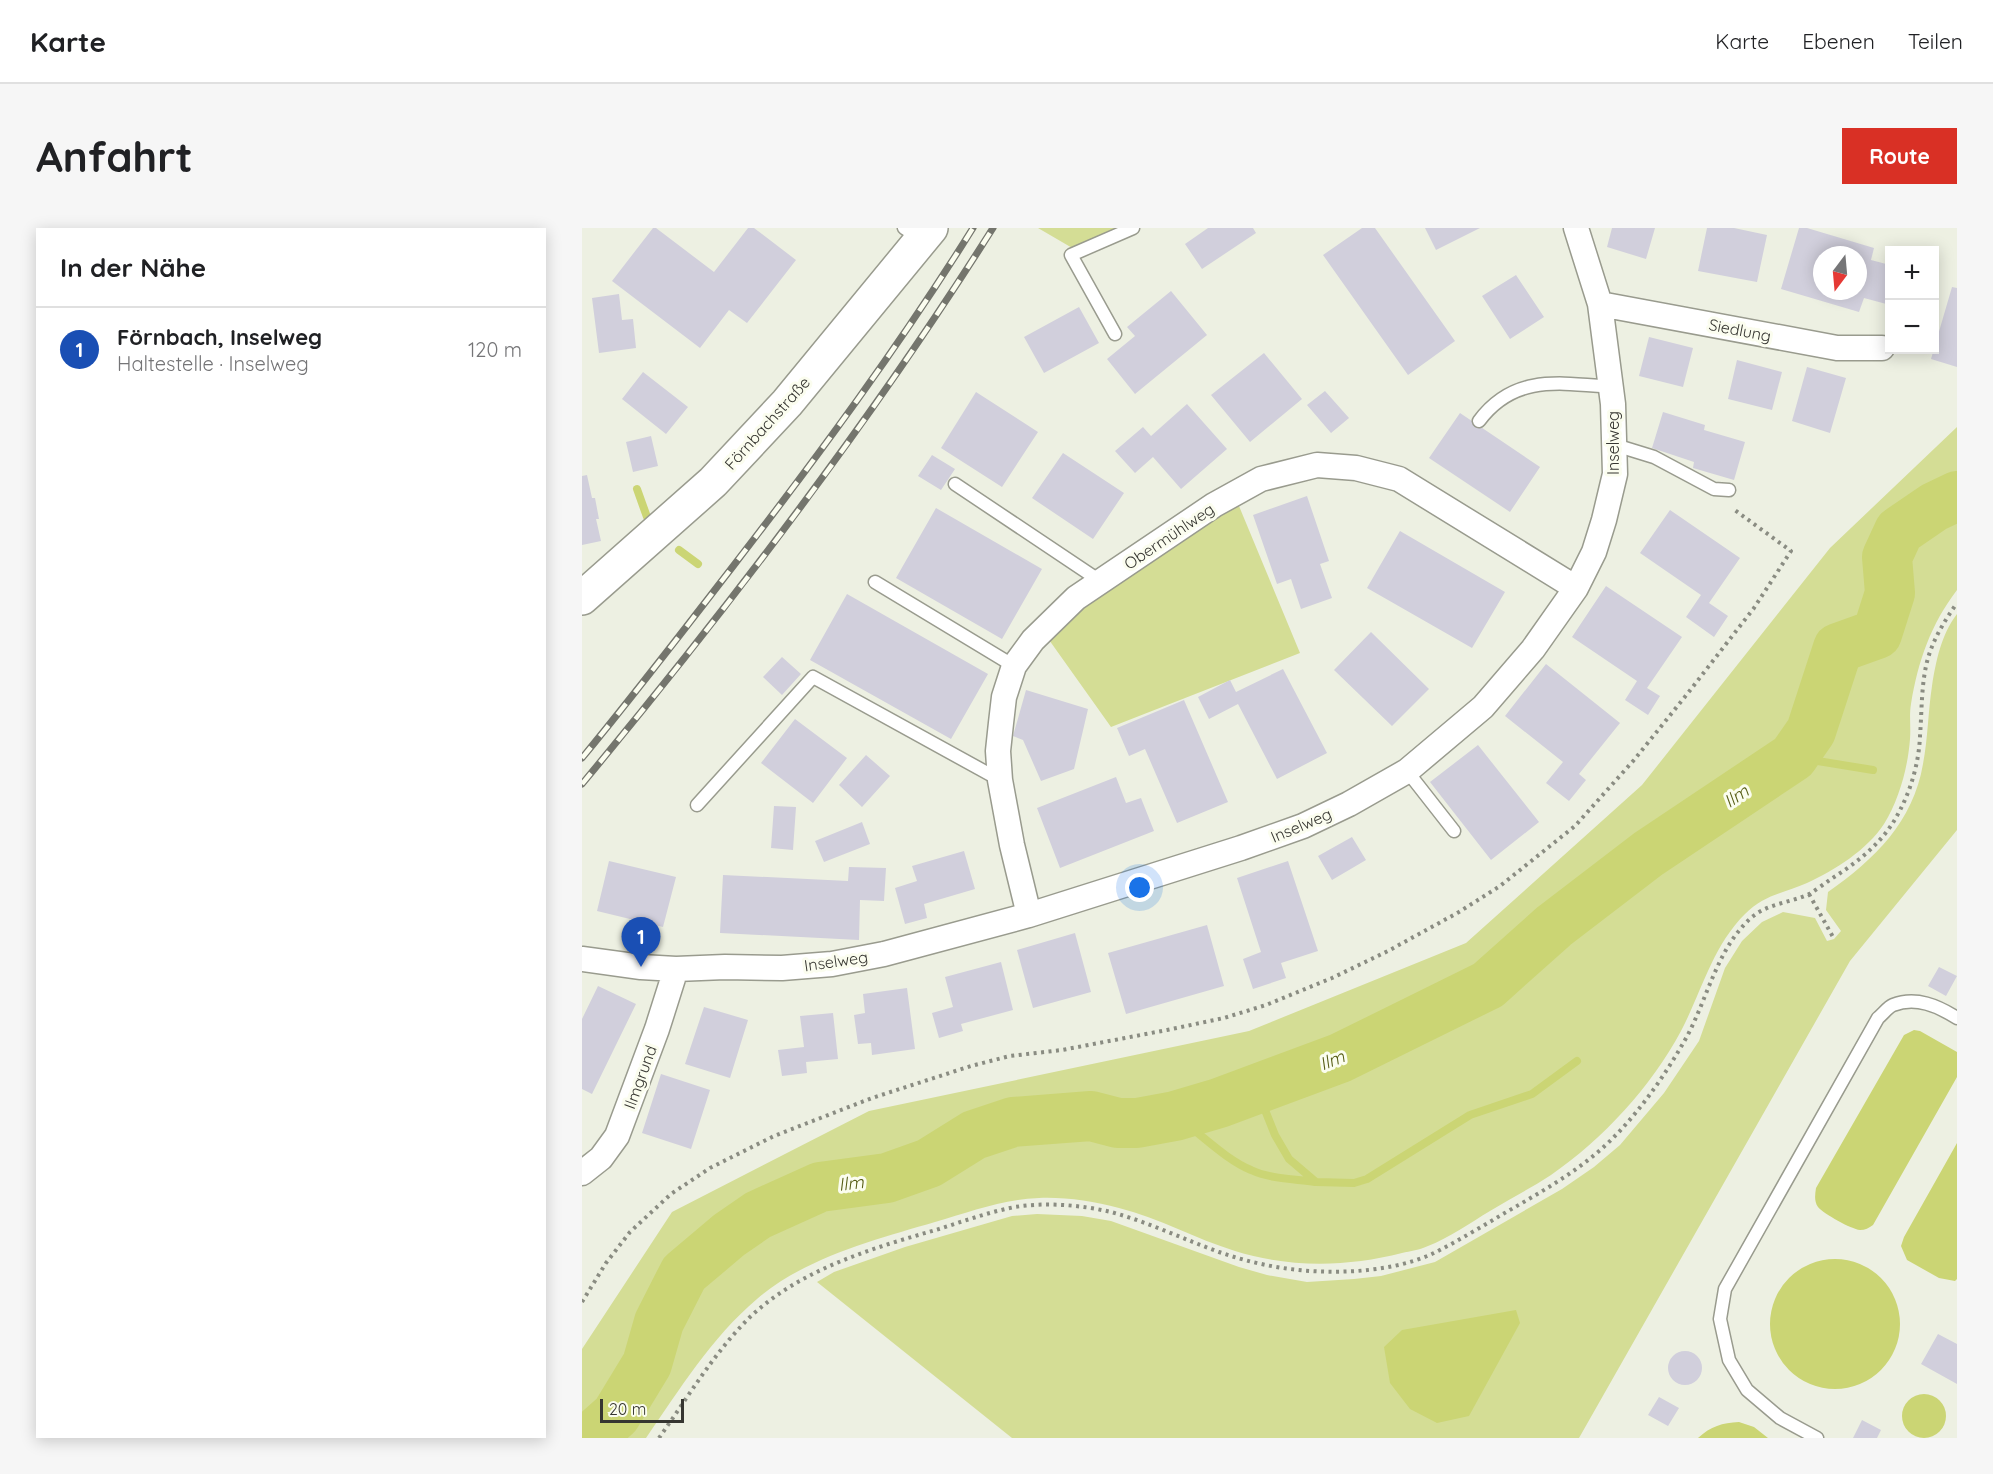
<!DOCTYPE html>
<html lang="de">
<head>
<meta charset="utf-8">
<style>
	:root { --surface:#fff; --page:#f6f6f6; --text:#202124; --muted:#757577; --line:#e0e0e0; --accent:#d93025 }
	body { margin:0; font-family:Quicksand,sans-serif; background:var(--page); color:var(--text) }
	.controls { position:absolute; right:18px; top:18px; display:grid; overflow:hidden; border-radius:0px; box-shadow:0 3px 15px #0003 }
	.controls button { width:54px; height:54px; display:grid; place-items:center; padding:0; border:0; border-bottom:2px solid var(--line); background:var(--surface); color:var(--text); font:30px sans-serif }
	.compass { position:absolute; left:1231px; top:18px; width:54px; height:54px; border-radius:50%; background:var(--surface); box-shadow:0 3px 15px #0003; rotate:196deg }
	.scale { position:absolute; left:18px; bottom:15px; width:84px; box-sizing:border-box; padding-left:6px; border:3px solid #363631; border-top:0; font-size:16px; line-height:21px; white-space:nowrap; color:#363631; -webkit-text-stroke:4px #fbfdef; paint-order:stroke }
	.you { position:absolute; left:558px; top:660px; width:21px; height:21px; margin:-15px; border:4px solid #fff; border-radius:50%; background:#1a73e8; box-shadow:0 0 0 9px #1a73e833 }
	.badge { display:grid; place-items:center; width:39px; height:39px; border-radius:50%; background:var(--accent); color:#fff; font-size:20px; font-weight:700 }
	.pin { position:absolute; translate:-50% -50px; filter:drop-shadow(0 2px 3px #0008) }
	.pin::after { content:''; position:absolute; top:32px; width:21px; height:18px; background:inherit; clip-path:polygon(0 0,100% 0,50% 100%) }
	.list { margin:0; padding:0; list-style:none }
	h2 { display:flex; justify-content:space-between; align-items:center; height:78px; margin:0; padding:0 24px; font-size:26px }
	h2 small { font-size:20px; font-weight:400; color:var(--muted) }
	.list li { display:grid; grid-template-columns:39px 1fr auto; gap:18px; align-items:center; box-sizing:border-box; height:84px; padding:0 24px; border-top:2px solid var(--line) }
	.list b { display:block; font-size:22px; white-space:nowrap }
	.list p { margin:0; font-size:20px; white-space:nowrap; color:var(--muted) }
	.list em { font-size:20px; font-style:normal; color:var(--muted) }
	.map { position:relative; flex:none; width:1375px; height:1210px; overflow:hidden; border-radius:0px }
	header { display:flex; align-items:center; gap:36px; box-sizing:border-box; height:84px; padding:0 30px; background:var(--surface); border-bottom:2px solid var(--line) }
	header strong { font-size:28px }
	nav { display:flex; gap:33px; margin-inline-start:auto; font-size:21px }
	.intro { display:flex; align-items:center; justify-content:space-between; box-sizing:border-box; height:144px; padding:0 36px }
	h1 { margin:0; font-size:42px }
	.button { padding:15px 27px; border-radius:0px; background:var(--accent); color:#fff; font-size:21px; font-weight:700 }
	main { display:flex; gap:36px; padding:0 36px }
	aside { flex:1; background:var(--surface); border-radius:0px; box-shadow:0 3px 15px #0003 }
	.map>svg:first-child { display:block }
</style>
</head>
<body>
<header>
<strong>Karte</strong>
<nav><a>Karte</a><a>Ebenen</a><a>Teilen</a></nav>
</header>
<div class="intro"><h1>Anfahrt</h1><a class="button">Route</a></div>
<main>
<aside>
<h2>In der Nähe<small></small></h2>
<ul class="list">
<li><span class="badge" style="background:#1a4fb4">1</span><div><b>Förnbach, Inselweg</b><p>Haltestelle · Inselweg</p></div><em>120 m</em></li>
</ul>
</aside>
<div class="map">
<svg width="1375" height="1210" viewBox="0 0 1375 1210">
	<rect width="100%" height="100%" fill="#edf0e2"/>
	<path fill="#d4dd95" d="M 456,0 L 534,0 L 492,21 Z
		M 1375,199 L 1375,362 C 1349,396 1336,433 1329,476 C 1327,488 1329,499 1328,511 C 1326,539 1317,572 1302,596 C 1285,622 1253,642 1225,655 C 1202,665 1181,667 1163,686 C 1130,719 1120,763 1099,803 C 1069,859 1021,911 969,947 C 949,960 928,971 908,983 C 888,995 867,1010 846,1018 C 838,1022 828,1023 820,1025 C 765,1039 708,1040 653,1023 C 614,1011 577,990 537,980 C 511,973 483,969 457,970 C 422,971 387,984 353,994 C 295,1011 222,1030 175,1071 C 129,1110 98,1161 64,1210 L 0,1210 L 0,1121 L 90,984 L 287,883 L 667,803 L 884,715 L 1060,557 L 1248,320 Z
		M 652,266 L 718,425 L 529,499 L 460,402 Z
		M 1375,386 L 1375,602 L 1268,733 L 997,1210 L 430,1210 L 235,1054 L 252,1044 L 323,1019 L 430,988 L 455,986 L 500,988 L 529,993 L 657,1039 L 685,1047 L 725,1054 L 772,1051 L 799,1048 L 853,1034 L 980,961 L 1012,939 L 1038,917 L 1082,865 L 1117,813 L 1143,740 L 1160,713 L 1180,694 L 1201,684 L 1233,690 L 1245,713 L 1252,711 L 1259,703 L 1244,682 L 1246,664 C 1293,631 1331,594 1341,536 C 1346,510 1346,484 1350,458 C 1354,433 1359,407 1375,386 Z"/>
	<path fill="#cbd574" d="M 1332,802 L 1338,803 L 1375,824 L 1375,849 L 1291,997 C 1287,1000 1283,1002 1278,1002 C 1269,1001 1242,986 1236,979 C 1232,973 1233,967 1234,960 L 1322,807 Z
		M 1375,915 L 1375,1051 L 1373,1053 L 1357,1050 L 1325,1032 L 1319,1018 L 1322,1009 Z
		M1188 1096a65 65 0 1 1 130 0a65 65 0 1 1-130 0Z
		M 934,1082 L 938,1095 L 887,1188 L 855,1195 L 828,1181 L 808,1155 L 802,1119 L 820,1102 Z
		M1320 1188a22 22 0 1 1 44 0a22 22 0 1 1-44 0Z
		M 1157,1194 L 1172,1199 L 1186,1210 L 1116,1210 C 1129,1198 1140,1195 1157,1194 Z"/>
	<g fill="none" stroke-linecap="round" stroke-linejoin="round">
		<path stroke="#cbd574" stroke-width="8" d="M 55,261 L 65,289
			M 97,322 L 116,336
			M 1211,529 L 1291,542
			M 657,869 L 672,873 L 683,882 L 693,907 L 707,931 L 734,954 L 772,955 L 785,951 L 888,887 L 950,866 L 995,833
			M 593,888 C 619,905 641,930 669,942 C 688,951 713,951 733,954"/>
		<path stroke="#cbd574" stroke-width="50" d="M 8,1210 L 34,1187 L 65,1136 L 77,1094 L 102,1045 L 147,1007 L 176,987 L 238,959 L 305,950 L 347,935 L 392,907 L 431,894 L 509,888 L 536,895 L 555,895 L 593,888 L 637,875 L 758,830 L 906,757 L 972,698 L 1066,626 L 1211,529 L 1229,503 L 1256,420 L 1295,406 L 1308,365 L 1305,329 L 1317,303 L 1352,279 L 1375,268"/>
	</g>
	<path fill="#d1cfdc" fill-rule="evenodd" d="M 71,0 L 74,0 L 132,44 L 166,0 L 172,0 L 214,32 L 165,95 L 147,82 L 118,120 L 30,53 Z
		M 626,0 L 671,0 L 674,5 L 620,41 L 603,16 Z
		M 780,0 L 793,0 L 873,113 L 826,147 L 741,27 Z
		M 843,0 L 898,0 L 854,22 Z
		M 1030,0 L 1073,0 L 1064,31 L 1025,19 Z
		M 1125,0 L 1152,0 L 1185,7 L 1175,54 L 1116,43 Z
		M 1217,0 L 1225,0 L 1292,20 L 1289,32 L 1308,37 L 1308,77 L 1282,70 L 1277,84 L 1199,61 ZM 1240,27 L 1276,27 L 1276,63 L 1240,63 Z
		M 934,47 L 962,89 L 928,111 L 900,68 Z
		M 1370,59 L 1375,60 L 1375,139 L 1349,131 Z
		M 589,63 L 625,107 L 553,166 L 525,131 L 553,108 L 545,99 Z
		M 37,66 L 40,92 L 51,91 L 54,120 L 17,125 L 10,70 Z
		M 497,79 L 517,115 L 462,145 L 442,109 Z
		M 1067,109 L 1111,120 L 1101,159 L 1057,148 Z
		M 682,125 L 720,171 L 668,214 L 629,167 Z
		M 1155,132 L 1200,144 L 1190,182 L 1146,171 Z
		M 1225,139 L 1264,150 L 1248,205 L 1210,193 Z
		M 61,144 L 106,179 L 84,206 L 40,171 Z
		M 743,163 L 767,190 L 749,205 L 725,177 Z
		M 394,164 L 456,204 L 420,259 L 359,220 Z
		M 605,176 L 645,221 L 599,261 L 571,229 L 553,245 L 533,223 L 561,199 L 569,208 Z
		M 1081,184 L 1123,197 L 1122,202 L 1163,214 L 1152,252 L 1111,240 L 1112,234 L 1070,220 Z
		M 878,185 L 958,239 L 928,284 L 847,230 Z
		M 69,208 L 76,238 L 51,244 L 44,214 Z
		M 481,225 L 542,265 L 511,311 L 450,270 Z
		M 350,227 L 373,241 L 359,262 L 336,248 Z
		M 5,247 L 10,270 L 13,270 L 17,291 L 14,291 L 19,313 L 0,317 L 0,248 Z
		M 725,268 L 747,333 L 738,336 L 750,370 L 719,381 L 709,351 L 695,356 L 671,287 Z
		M 354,280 L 460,341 L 420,411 L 314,350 Z
		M 1088,282 L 1158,330 L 1127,375 L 1146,388 L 1132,409 L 1104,389 L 1119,367 L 1058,325 Z
		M 818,303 L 923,364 L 890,420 L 785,360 Z
		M 1024,358 L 1100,409 L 1065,460 L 1078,468 L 1066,487 L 1043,472 L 1055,453 L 990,409 Z
		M 265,366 L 406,446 L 369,511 L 228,432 Z
		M 789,404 L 847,461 L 810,498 L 752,442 Z
		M 200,429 L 219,446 L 200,467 L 181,449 Z
		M 964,436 L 1038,495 L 997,546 L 1004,552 L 987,573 L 964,555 L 981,534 L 923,488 Z
		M 701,441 L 745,525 L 695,551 L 656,476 L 627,491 L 616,469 L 648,452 L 654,464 Z
		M 444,462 L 506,481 L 492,541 L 459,553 L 441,512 L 431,508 Z
		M 602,472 L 646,574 L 595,595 L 563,521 L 547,528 L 535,500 Z
		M 213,491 L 265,530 L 231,575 L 179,535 Z
		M 896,517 L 957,594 L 909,632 L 848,554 Z
		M 284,527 L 308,548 L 280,579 L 257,557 Z
		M 534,549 L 544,575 L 559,570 L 572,603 L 478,640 L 455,580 Z
		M 192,578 L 214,579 L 211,622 L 189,620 Z
		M 280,594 L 288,616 L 242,634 L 233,613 Z
		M 770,609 L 784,632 L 750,652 L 736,628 Z
		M 382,623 L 393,661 L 342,676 L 345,690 L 323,696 L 313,660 L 335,653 L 330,638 Z
		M 27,633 L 94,649 L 81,699 L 15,683 Z
		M 706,633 L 736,723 L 699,735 L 704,750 L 671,761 L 661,731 L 679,724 L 655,650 Z
		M 267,639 L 304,640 L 302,673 L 278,672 L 277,712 L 138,705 L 141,647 L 266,653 Z
		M 625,697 L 642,758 L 544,786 L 526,725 Z
		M 493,705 L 509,764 L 451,780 L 435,722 Z
		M 419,734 L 431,782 L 379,796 L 381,803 L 357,810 L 350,785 L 371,779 L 363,749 Z
		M 1357,739 L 1375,748 L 1364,768 L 1346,758 Z
		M 16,758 L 54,776 L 10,866 L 0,861 L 0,791 Z
		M 325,760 L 333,821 L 290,827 L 289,815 L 276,816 L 272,787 L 283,785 L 281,766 Z
		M 122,779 L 166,792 L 148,850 L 103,836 Z
		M 251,785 L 256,831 L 224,834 L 225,845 L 200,848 L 196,822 L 222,819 L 218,788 Z
		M 79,846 L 128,862 L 109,921 L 60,905 Z
		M 1356,1106 L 1375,1116 L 1375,1156 L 1339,1136 Z
		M1086 1140a17 17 0 1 1 34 0a17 17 0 1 1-34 0Z
		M 1077,1169 L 1097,1180 L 1086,1198 L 1066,1187 Z
		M 1280,1192 L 1299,1202 L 1295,1210 L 1271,1210 Z"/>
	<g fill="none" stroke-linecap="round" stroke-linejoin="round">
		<defs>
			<path id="lane" d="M 322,0 L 339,11
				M 533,106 L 489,27 L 551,0
				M 897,193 C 932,146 978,155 1029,159
				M 1033,217 L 1072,229 L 1132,261 L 1147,262
				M 373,256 L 518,353
				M 293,354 L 432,438
				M 825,543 L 872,603
				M 115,577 L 231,449 L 418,552
				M 1235,1210 L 1198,1190 L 1165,1162 L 1147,1132 L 1138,1091 L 1143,1061 L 1296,790 C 1301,786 1306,779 1311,777 C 1334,768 1356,778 1375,790"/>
			<path id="street" d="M 1018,76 L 1255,120 L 1300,120
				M 447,687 L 430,617 L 418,552 L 416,523 L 419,495 L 422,469 L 432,438 L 451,412 L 494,370 L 632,277 L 679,251 L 735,237 L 774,240 L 817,251 L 994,360
				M 0,731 L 59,739 L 94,741 L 143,739 L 200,740 L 250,736 L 302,726 L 447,687 L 659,620 L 721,598 L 767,576 L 825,543 L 901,479 L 951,421 L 994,360 L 1012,324 L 1022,292 L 1033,246 L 1031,176 L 1018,76 L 994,0
				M 0,945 L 19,930 L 35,908 L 75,801 L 94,741"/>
			<path id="secondary" d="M 0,370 L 131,254 L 205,175 L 349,0"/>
		</defs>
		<use href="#lane" stroke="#999b8e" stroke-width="15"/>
		<use href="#street" stroke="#999b8e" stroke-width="27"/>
		<use href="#secondary" stroke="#999b8e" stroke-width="36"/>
		<path stroke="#8a8c82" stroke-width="4" stroke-dasharray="3 4.5" stroke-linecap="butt" d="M 1227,666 L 1251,709
			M 0,1074 L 24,1035 L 48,1004 L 89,966 L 128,940 L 192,908 L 290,870 L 389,838 L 428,828 L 480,822 L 585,802 L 642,790 L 684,777 L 750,750 L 806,723 L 877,684 L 918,658 L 993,598 L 1052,532 L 1106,465 L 1172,380 L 1209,323 L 1150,280
			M 77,1210 C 106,1169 132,1125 167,1090 C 218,1041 291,1020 357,1001 C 382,993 407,984 433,979 C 464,974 499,977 529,984 C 566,994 601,1011 637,1024 C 683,1040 727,1046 775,1043 C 801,1041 829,1036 852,1025 C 876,1013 899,999 921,986 C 959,964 999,942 1030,911 C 1059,882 1083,847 1103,812 C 1126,771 1134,721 1170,689 C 1187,675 1208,675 1227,666 C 1234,662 1242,656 1249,651 C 1276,634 1302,614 1317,584 C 1329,562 1337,534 1338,508 C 1340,482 1339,455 1346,430 C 1352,410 1363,392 1375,375"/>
		<use href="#lane" stroke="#fff" stroke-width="12"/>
		<use href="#street" stroke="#fff" stroke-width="24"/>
		<use href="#secondary" stroke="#fff" stroke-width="33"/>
		<defs>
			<path id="rail" d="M 0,530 C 52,467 102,402 152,337 C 236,228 318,117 391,0
				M 0,556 C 147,379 288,195 411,0"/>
		</defs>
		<use href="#rail" stroke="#74756d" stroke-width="7"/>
		<use href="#rail" stroke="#fbfdef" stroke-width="4.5" stroke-dasharray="14" stroke-linecap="butt"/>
	</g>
	<g text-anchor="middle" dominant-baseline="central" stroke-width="6" stroke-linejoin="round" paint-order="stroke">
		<g font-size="16" fill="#363631" stroke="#fbfdef">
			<text transform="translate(1158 102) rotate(11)">Siedlung</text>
			<text transform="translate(185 195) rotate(-48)">Förnbachstraße</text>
			<text transform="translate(1031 215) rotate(-90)">Inselweg</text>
			<text transform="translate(587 308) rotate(-34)">Obermühlweg</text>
			<text transform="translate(719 597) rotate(-23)">Inselweg</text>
			<text transform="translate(254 733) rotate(-8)">Inselweg</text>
			<text transform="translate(58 849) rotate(-70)">Ilmgrund</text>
		</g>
		<g font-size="18" font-style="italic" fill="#555b13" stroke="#fbfdef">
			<text transform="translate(1154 568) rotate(-34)">Ilm</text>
			<text transform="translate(750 832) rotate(-22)">Ilm</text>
			<text transform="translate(269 955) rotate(-7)">Ilm</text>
		</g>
	</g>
</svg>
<div class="controls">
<button>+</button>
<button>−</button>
</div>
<svg class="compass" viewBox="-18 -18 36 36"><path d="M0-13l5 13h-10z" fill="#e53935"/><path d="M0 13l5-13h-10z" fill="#757577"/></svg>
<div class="scale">20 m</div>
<div class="you"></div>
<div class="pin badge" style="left:59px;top:739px;background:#1a4fb4">1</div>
</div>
</main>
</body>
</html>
